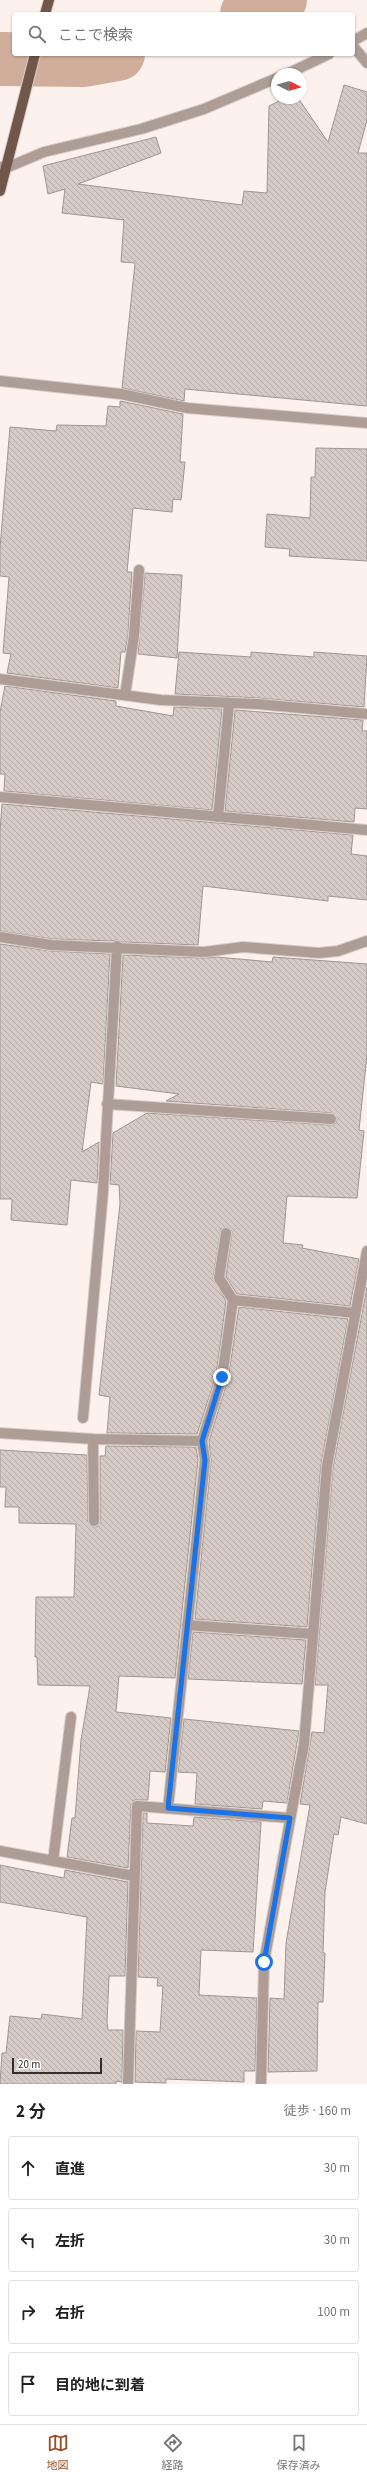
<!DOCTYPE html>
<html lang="ja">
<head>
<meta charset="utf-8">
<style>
	:root { --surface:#fff; --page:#f2f2f2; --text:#202124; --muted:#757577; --line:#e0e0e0; --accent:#954f26 }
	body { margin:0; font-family:"Source Sans 3","Noto Sans JP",sans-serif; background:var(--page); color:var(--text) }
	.compass { position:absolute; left:271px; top:68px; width:36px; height:36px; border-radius:50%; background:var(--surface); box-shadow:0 1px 3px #0004; rotate:95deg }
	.scale { position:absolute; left:12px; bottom:10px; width:90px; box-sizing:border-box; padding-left:4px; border:2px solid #332f2d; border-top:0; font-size:11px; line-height:14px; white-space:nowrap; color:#332f2d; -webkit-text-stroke:3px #fff; paint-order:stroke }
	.stop { position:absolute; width:12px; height:12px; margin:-9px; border:3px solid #1a73e8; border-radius:50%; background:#fff }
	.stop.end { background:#1a73e8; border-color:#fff; box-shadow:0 1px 4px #0008 }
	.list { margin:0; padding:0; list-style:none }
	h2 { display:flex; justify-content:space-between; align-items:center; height:52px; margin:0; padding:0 16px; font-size:17px }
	h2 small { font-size:13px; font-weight:400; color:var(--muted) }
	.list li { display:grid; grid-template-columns:26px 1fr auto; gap:12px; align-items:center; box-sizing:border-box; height:64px; margin:0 8px 8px; padding:0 8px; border:1px solid var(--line); border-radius:4px }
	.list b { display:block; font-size:15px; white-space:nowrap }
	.list em { font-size:13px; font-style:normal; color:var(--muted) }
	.icon { flex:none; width:22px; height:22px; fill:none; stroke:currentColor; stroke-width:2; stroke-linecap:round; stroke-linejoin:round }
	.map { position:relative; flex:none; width:367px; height:2084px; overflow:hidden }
	.search { position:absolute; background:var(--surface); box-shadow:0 1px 3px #0004; left:12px; right:12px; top:12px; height:44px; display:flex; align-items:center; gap:10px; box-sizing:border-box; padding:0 14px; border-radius:4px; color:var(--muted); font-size:15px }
	.sheet { height:340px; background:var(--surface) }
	nav { display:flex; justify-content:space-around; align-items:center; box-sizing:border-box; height:56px; border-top:1px solid var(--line); background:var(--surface); font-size:11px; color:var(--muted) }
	nav a { display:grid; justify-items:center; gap:2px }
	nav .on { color:var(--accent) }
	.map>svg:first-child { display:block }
</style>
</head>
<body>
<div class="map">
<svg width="367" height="2084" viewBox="0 0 367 2084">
	<defs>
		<pattern id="building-back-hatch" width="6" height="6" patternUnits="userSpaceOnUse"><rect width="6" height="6" fill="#d5cac5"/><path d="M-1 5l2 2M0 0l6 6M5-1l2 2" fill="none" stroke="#b7aeaa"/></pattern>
	</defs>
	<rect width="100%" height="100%" fill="#fcf1ec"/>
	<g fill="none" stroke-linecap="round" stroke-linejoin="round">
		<path stroke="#d1ad9b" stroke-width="54" d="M 247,14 L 280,0
			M 0,59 L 84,60 L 118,54"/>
	</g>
	<path fill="url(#building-back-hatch)" stroke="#a09792" d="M 344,85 L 367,92 L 367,120 L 358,153 L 367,153 L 367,406 L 185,389 L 184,401 L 122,388 L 135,263 L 121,262 L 124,220 L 62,213 L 65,189 L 48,194 L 43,166 L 156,137 L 161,153 L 78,184 L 242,205 L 244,191 L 267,193 L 269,106 L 285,98 L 298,98 L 328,142 Z
		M 120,401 L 183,414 L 180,462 L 185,462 L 181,500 L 173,499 L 172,512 L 133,508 L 127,572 L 132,572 L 128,635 L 125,652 L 121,652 L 118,688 L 7,673 L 11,654 L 3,653 L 9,577 L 0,576 L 0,548 L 10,427 L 56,431 L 57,425 L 106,426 L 108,406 L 120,407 Z
		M 316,448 L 367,449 L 367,561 L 289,556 L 290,549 L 265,547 L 267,514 L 310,518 L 311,477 L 315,477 Z
		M 145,573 L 182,575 L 177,658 L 138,654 Z
		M 179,652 L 251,657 L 251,652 L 314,657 L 314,652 L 367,656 L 364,707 L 258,698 L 175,694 Z
		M 5,686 L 116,701 L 116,706 L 173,716 L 174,707 L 222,709 L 212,810 L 4,791 L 5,774 L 0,774 L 0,712 Z
		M 235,710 L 363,720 L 362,731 L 367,731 L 367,809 L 355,808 L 354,822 L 225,811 Z
		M 2,804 L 353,835 L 351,854 L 367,856 L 367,900 L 328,896 L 328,901 L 203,886 L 198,945 L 122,942 L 117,940 L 113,941 L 52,939 L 0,931 L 0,831 Z
		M 0,944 L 51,951 L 110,954 L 103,1084 L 91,1082 L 82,1152 L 99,1142 L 97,1183 L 71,1180 L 67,1225 L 11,1220 L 12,1199 L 0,1199 Z
		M 123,955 L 204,958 L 217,957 L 272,962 L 273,957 L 367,964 L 367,1055 L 359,1130 L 364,1131 L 357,1198 L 287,1196 L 283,1243 L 303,1245 L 302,1248 L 359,1259 L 350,1306 L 237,1294 L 226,1277 L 232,1231 L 227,1227 L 221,1229 L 213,1278 L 226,1301 L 216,1376 L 197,1434 L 107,1433 L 110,1397 L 99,1395 L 120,1204 L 119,1185 L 110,1184 L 113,1133 L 147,1113 L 331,1125 L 336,1123 L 337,1119 L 331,1113 L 166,1101 L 179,1094 L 116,1086 Z
		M 367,1287 L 367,1824 L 341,1817 L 338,1835 L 334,1834 L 325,1892 L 323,1953 L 325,1953 L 323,2002 L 318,2002 L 317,2071 L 268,2072 L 270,1998 L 284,1999 L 286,1943 L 310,1805 L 300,1804 L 312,1732 L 324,1733 L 328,1685 L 315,1685 L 333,1467 Z
		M 239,1307 L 348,1319 L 321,1465 L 307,1627 L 195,1619 L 211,1461 L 209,1441 L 228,1379 Z
		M 106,1446 L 196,1447 L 198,1460 L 175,1678 L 119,1676 L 116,1712 L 171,1718 L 165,1772 L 150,1771 L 148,1800 L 134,1800 L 131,1805 L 128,1868 L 67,1857 L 72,1818 L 75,1818 L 81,1740 L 90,1686 L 38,1685 L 37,1657 L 35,1657 L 36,1597 L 74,1597 L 76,1524 L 19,1523 L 19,1507 L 5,1507 L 6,1487 L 0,1487 L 0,1450 L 87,1455 L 88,1521 L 91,1526 L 97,1527 L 100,1521 L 100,1456 L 105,1456 Z
		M 193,1632 L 306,1640 L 302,1684 L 188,1679 Z
		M 184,1719 L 299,1731 L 287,1803 L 263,1801 L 262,1809 L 195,1804 L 197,1773 L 178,1772 Z
		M 143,1813 L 147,1813 L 147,1823 L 193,1826 L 194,1817 L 261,1822 L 253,1952 L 201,1950 L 199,1995 L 257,1998 L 255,2071 L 244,2071 L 244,2082 L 166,2079 L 166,2083 L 135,2082 L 136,2031 L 160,2032 L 163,1986 L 157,1986 L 158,1978 L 138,1977 Z
		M 0,1865 L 64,1878 L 65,1870 L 128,1882 L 125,1976 L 109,1976 L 107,2022 L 108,2030 L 123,2030 L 122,2082 L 116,2081 L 116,2084 L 0,2084 L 2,2053 L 6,2053 L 10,2016 L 41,2019 L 42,2014 L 82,2019 L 87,1917 L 0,1902 Z"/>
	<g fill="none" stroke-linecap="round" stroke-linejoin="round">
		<defs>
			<path id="minor" d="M 353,41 L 367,33
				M 353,46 L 367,63
				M 287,74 L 329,54
				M 0,167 L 6,168 L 44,152 L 141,129 L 204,109 L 277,78
				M 0,381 L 121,394 L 187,408 L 367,423
				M 0,679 L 161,700 L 257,704 L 367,714
				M 125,695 L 134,636 L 139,570
				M 0,797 L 367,830
				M 218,817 L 229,704
				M 0,937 L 51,945 L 204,952 L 243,947 L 319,953 L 338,951 L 367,941
				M 107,1104 L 331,1119
				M 233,1300 L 355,1313
				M 83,1418 L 103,1192 L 117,946
				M 0,1433 L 93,1439
				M 94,1521 L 93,1439 L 202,1441
				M 187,1625 L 313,1634
				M 168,1808 L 205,1460 L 202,1441 L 222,1377 L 233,1300 L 219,1278 L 226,1233
				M 0,1851 L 134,1876
				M 53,1861 L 71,1717
				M 128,2084 L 137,1806 L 290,1818
				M 261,2084 L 264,1962 L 304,1744 L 327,1466 L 367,1251"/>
			<path id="major" d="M 45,14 L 49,0
				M 0,191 L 35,54"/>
		</defs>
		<use href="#minor" stroke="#d8ceca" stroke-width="12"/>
		<use href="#major" stroke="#d8ceca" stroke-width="12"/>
		<use href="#minor" stroke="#ad9d95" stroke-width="10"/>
		<use href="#major" stroke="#715749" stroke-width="10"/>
	</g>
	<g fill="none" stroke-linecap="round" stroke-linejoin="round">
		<path stroke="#1a73e8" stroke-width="5" d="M 222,1377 L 202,1441 L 205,1460 L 168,1808 L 290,1818 L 264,1962"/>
	</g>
</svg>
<svg class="compass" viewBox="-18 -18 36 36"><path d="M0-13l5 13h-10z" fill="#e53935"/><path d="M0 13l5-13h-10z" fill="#757577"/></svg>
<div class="scale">20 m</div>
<div class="stop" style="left:264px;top:1962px"></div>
<div class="stop end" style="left:222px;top:1377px"></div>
<div class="search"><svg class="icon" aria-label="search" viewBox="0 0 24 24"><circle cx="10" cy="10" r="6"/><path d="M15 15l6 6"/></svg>ここで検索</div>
</div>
<section class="sheet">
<h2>2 分<small>徒歩 · 160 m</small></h2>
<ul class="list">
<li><svg class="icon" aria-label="ahead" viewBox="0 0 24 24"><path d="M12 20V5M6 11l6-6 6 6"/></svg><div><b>直進</b></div><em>30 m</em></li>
<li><svg class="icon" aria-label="left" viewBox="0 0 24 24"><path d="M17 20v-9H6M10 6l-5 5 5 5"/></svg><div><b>左折</b></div><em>30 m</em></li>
<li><svg class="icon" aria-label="right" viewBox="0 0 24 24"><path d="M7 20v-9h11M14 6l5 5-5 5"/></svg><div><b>右折</b></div><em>100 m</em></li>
<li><svg class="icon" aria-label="arrive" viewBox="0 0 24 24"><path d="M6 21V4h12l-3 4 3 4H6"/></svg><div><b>目的地に到着</b></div></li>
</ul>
</section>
<nav>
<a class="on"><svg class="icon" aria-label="map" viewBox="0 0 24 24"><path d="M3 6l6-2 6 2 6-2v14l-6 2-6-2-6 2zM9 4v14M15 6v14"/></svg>地図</a>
<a><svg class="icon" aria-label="directions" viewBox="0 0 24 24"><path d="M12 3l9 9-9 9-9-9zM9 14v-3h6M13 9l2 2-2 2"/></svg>経路</a>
<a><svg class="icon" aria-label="saved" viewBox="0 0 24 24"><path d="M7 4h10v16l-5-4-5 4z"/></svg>保存済み</a>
</nav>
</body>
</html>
